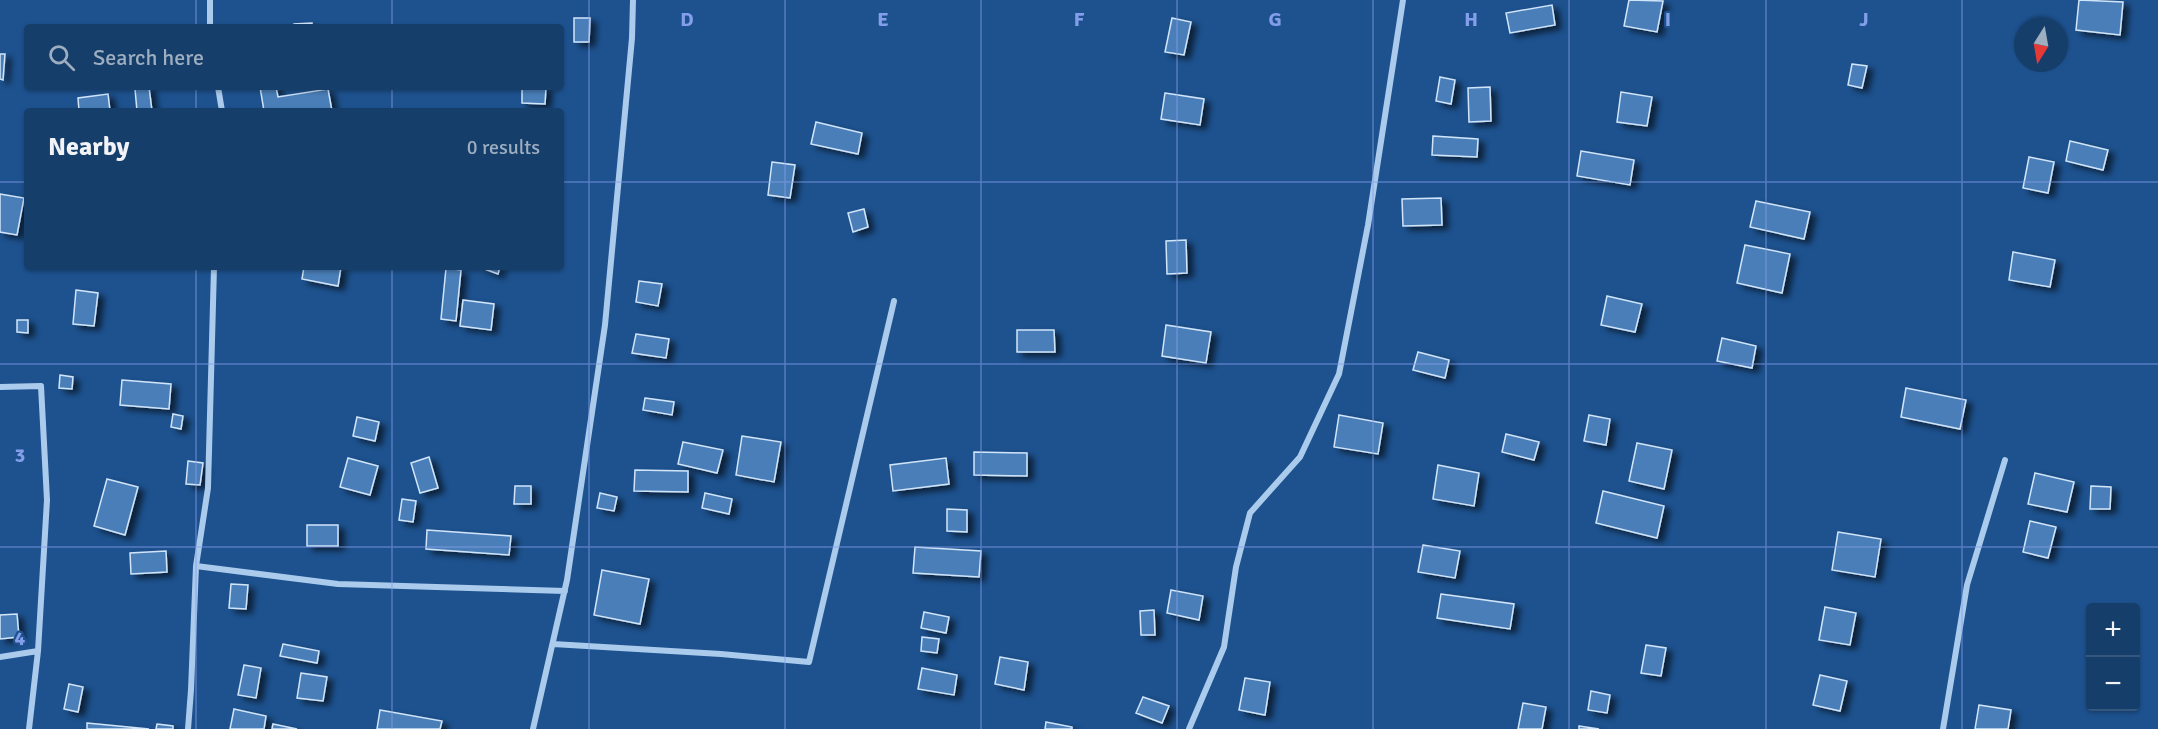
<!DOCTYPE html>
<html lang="en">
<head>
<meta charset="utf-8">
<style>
	:root { --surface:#163e6b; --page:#234973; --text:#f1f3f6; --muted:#9eaec1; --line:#35577e }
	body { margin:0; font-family:Signika,sans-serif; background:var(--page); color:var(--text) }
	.controls { position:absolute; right:18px; bottom:18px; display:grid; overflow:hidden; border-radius:6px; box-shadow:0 2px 4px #0004 }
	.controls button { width:54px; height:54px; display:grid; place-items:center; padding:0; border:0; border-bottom:2px solid var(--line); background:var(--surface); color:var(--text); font:30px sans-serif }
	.compass { position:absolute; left:2014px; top:18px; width:54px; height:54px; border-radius:50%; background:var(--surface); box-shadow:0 2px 4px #0004; rotate:191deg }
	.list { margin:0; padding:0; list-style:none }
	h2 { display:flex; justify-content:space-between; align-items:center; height:78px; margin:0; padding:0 24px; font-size:26px }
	h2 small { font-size:20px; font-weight:400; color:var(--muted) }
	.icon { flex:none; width:33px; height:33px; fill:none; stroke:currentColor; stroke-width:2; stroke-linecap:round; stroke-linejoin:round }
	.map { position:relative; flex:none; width:2158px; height:729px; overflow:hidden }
	.search { position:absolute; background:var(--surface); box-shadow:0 2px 4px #0004; left:24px; top:24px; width:540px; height:66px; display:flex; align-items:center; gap:15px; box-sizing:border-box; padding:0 21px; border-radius:6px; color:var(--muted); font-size:22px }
	.panel { position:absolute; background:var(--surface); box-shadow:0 2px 4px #0004; left:24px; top:108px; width:540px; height:162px; border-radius:6px }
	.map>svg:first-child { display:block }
</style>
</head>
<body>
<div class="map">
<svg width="2158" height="729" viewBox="0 0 2158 729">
	<defs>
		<filter id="shadow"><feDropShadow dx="6" dy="4" stdDeviation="3" flood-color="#0009"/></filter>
	</defs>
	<rect width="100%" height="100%" fill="#1d528f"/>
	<path fill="#4a7eb8" stroke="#d1e5fa" stroke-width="1.5" filter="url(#shadow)" d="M 1629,0 L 1663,1 L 1657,32 L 1624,26 Z
		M 2079,0 L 2123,2 L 2120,35 L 2076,30 Z
		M 1552,5 L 1555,25 L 1510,33 L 1506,13 Z
		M 574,18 L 590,18 L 589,42 L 574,42 Z
		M 1172,18 L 1191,22 L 1184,55 L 1165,52 Z
		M 312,23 L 312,27 L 294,27 L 294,24 Z
		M 0,54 L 5,54 L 3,80 L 0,79 Z
		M 1852,64 L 1867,66 L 1862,88 L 1848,85 Z
		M 1440,77 L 1455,80 L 1451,104 L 1436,101 Z
		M 149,87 L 152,111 L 137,111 L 135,89 Z
		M 260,87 L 276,87 L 278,97 L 328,89 L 332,111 L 264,111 Z
		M 522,87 L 546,87 L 545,104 L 522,103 Z
		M 1490,87 L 1491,121 L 1469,122 L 1468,88 Z
		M 1621,92 L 1652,97 L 1647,126 L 1617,122 Z
		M 1165,93 L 1204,99 L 1200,125 L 1161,119 Z
		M 108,94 L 110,111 L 79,111 L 78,98 Z
		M 816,122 L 862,133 L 858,154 L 811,144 Z
		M 1433,136 L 1478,139 L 1477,157 L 1432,155 Z
		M 2070,141 L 2108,150 L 2103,170 L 2066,161 Z
		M 1581,151 L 1634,160 L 1630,185 L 1577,176 Z
		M 2029,157 L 2054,162 L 2048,193 L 2023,188 Z
		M 772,162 L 795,165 L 790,198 L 768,195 Z
		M 0,194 L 24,198 L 17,235 L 0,232 Z
		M 1441,198 L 1442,225 L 1403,226 L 1402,199 Z
		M 1756,201 L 1810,212 L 1804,239 L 1750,227 Z
		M 864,209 L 868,227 L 853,232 L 848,213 Z
		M 1186,240 L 1187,273 L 1167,274 L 1166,241 Z
		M 1745,245 L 1790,254 L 1782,293 L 1737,283 Z
		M 2013,252 L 2055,260 L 2050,287 L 2009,280 Z
		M 304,267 L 341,267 L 338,286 L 302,279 Z
		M 479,267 L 500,267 L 498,274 Z
		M 446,268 L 461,270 L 456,321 L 441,319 Z
		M 639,281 L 662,284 L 658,306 L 636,302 Z
		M 76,290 L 98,293 L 94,326 L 73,324 Z
		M 1607,296 L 1642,304 L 1635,332 L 1601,325 Z
		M 463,300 L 494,304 L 491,330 L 460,326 Z
		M 17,320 L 28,320 L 28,333 L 17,332 Z
		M 1166,325 L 1211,332 L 1206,363 L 1162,356 Z
		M 1017,330 L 1054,330 L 1055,352 L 1017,352 Z
		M 636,334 L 669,339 L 666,358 L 632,353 Z
		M 1722,338 L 1756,346 L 1752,368 L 1717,361 Z
		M 1418,352 L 1449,360 L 1445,378 L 1413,370 Z
		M 60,375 L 73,377 L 72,389 L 59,388 Z
		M 122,380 L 171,384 L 169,409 L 120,405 Z
		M 1906,388 L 1966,400 L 1960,429 L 1901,417 Z
		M 645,398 L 674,402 L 672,415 L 643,410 Z
		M 173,414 L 183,416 L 181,429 L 171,427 Z
		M 1339,415 L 1383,423 L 1378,454 L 1334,447 Z
		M 1589,415 L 1610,419 L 1606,445 L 1584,441 Z
		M 357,417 L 379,422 L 375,441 L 353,436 Z
		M 1506,434 L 1539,442 L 1534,460 L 1502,452 Z
		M 742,436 L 781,442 L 774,482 L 736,475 Z
		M 683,442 L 723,450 L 717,473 L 678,464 Z
		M 1637,443 L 1672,450 L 1664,489 L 1629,481 Z
		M 974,452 L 1027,453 L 1027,476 L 974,475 Z
		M 429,457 L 438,488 L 420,493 L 411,463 Z
		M 348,458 L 378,466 L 370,495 L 340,487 Z
		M 946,458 L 949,484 L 893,491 L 890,465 Z
		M 188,461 L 203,463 L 200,485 L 186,484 Z
		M 1438,465 L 1479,473 L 1474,506 L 1433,499 Z
		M 635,470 L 688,471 L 688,492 L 634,491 Z
		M 2035,473 L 2074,482 L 2067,512 L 2028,504 Z
		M 107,479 L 138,487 L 125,535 L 94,526 Z
		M 515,486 L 531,486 L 531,504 L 514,504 Z
		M 2091,486 L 2111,487 L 2110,509 L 2090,509 Z
		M 1603,491 L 1664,506 L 1657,538 L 1596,523 Z
		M 600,493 L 617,497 L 614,511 L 597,508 Z
		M 705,493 L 732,499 L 729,514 L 702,508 Z
		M 402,499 L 416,501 L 413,522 L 399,520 Z
		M 947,509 L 967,510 L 967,532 L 947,531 Z
		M 2030,521 L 2056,527 L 2048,558 L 2023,552 Z
		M 307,525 L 338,525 L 338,546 L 307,546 Z
		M 427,530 L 511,536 L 509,555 L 426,549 Z
		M 1838,532 L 1881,539 L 1875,577 L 1832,570 Z
		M 1423,545 L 1460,551 L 1455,578 L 1418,572 Z
		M 915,547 L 981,551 L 979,577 L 913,573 Z
		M 166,551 L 167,572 L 131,574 L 130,553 Z
		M 602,570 L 649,579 L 640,624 L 594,615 Z
		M 231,584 L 248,585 L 246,609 L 229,608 Z
		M 1171,590 L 1203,596 L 1199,620 L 1167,613 Z
		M 1441,594 L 1514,604 L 1510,629 L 1437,618 Z
		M 1825,607 L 1856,613 L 1850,645 L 1819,640 Z
		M 1154,610 L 1155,635 L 1141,635 L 1140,611 Z
		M 924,612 L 949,617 L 946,633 L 921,628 Z
		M 17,614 L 19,637 L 0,639 L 0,615 Z
		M 922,637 L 939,639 L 937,653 L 921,651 Z
		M 283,644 L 319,651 L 317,663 L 280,656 Z
		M 1646,645 L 1666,648 L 1661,676 L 1641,673 Z
		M 1000,657 L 1028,662 L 1024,690 L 995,684 Z
		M 244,665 L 261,668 L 256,698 L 238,695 Z
		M 922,668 L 957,675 L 954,695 L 918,689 Z
		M 301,673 L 327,677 L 323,701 L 297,698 Z
		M 1820,675 L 1847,681 L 1840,711 L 1813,705 Z
		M 1245,678 L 1270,682 L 1265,715 L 1239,710 Z
		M 69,684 L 83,687 L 78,712 L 64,709 Z
		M 1591,691 L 1610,695 L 1607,713 L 1588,710 Z
		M 1143,697 L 1169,706 L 1162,723 L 1136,713 Z
		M 1523,703 L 1546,707 L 1542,729 L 1518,729 Z
		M 1979,705 L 2011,710 L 2008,729 L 1975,729 Z
		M 234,709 L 266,716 L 264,729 L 230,729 Z
		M 380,710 L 442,721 L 440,729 L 377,729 Z
		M 1046,722 L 1072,727 L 1072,729 L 1045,729 Z
		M 87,723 L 149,729 L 87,729 Z
		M 157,724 L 173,726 L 173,729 L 156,729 Z
		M 273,724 L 297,729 L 272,729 Z
		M 1579,726 L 1599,729 L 1579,729 Z"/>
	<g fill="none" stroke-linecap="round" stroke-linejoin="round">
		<path stroke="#abcbed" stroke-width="6" d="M 210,0 L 210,27
			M 218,87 L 222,111
			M 0,387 L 41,386 L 47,500 L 38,651 L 29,729
			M 196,566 L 338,584 L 565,591
			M 553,644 L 721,654 L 809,662 L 894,301
			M 0,657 L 38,651
			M 188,729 L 191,690 L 196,566 L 208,488 L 214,267
			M 533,729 L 567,580 L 605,325 L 632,38 L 633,0
			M 1189,729 L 1224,647 L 1236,567 L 1250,513 L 1300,457 L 1339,374 L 1368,225 L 1403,0
			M 1943,729 L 1967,585 L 2005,460"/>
	</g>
	<path fill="none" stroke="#839eea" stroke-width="1.5" stroke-opacity="0.55" d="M 196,0 L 196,27M 392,0 L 392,27M 589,0 L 589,729M 785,0 L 785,729M 981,0 L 981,729M 1177,0 L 1177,729M 1373,0 L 1373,729M 1569,0 L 1569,729M 1766,0 L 1766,729M 1962,0 L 1962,729M 196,87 L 196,111M 392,87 L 392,111M 0,182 L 27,182M 561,182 L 2158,182M 196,267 L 196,729M 392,267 L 392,729M 0,364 L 2158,364M 0,547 L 2158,547"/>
	<g font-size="20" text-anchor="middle" font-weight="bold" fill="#839eea" stroke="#1d528f" stroke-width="4.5" stroke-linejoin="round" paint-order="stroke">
		<text x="687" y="26">D</text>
		<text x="883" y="26">E</text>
		<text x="1079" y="26">F</text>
		<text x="1275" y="26">G</text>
		<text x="1471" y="26">H</text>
		<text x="1668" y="26">I</text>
		<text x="1864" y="26">J</text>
		<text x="20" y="462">3</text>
		<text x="20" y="645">4</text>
	</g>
</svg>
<div class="controls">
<button>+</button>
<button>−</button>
</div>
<svg class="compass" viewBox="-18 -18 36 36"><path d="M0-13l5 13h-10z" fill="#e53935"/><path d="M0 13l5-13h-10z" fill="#9eaec1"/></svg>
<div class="search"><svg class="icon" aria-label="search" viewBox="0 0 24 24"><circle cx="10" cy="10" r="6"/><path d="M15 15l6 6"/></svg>Search here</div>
<section class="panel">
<h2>Nearby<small>0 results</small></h2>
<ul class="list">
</ul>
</section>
</div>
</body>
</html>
